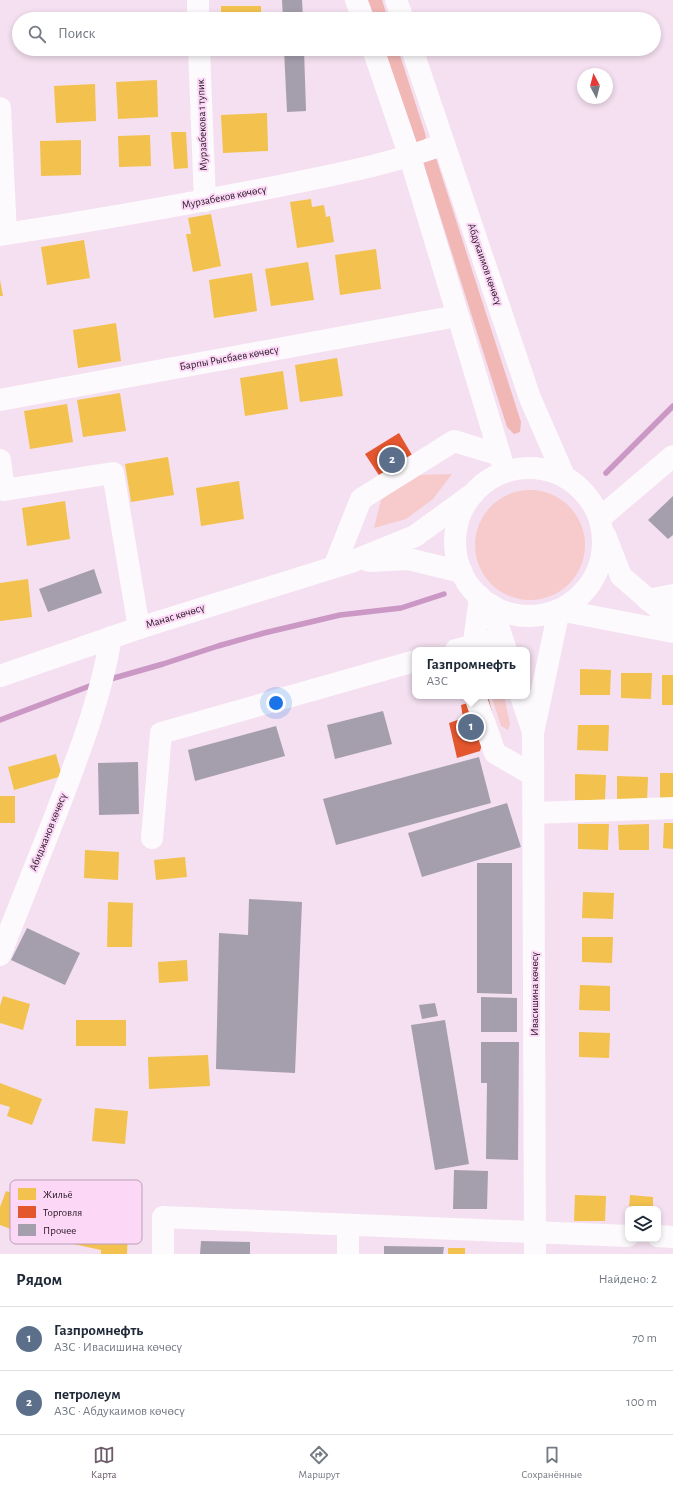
<!DOCTYPE html>
<html lang="ru">
<head>
<meta charset="utf-8">
<style>
	:root { --surface:#fff; --page:#f2f2f3; --text:#1f2937; --muted:#747a83; --line:#e0e1e3; --accent:#6d5c6b }
	body { margin:0; font-family:"Alegreya Sans",sans-serif; background:var(--page); color:var(--text) }
	.controls { position:absolute; right:12px; bottom:12px; display:grid; overflow:hidden; border-radius:8px; box-shadow:0 2px 6px #0003 }
	.controls button { width:36px; height:36px; display:grid; place-items:center; padding:0; border:0; border-bottom:1px solid var(--line); background:var(--surface); color:var(--text); font:20px sans-serif }
	.compass { position:absolute; left:577px; top:68px; width:36px; height:36px; border-radius:50%; background:var(--surface); box-shadow:0 2px 6px #0003; rotate:353deg }
	.you { position:absolute; left:276px; top:703px; width:14px; height:14px; margin:-10px; border:3px solid #fff; border-radius:50%; background:#1a73e8; box-shadow:0 0 0 6px #1a73e833 }
	.badge { display:grid; place-items:center; width:26px; height:26px; border-radius:50%; background:var(--accent); color:#fff; font-size:13px; font-weight:700 }
	.pin { position:absolute; translate:-50% -50%; border:2px solid #fff; box-shadow:0 1px 4px #0006 }
	.popup { position:absolute; left:412px; top:647px; width:118px; height:52px; box-sizing:border-box; display:grid; place-content:center; border-radius:8px; background:var(--surface); filter:drop-shadow(0 1px 3px #0005); font-size:13px; white-space:nowrap; color:var(--muted) }
	.popup b { font-size:15px; color:var(--text) }
	.popup::after { content:''; position:absolute; left:50%; top:100%; margin-left:-8px; border:8px solid transparent; border-top-color:var(--surface) }
	.list { margin:0; padding:0; list-style:none }
	h2 { display:flex; justify-content:space-between; align-items:center; height:52px; margin:0; padding:0 16px; font-size:17px }
	h2 small { font-size:13px; font-weight:400; color:var(--muted) }
	.list li { display:grid; grid-template-columns:26px 1fr auto; gap:12px; align-items:center; box-sizing:border-box; height:64px; padding:0 16px; border-top:1px solid var(--line) }
	.list b { display:block; font-size:15px; white-space:nowrap }
	.list p { margin:0; font-size:13px; white-space:nowrap; color:var(--muted) }
	.list em { font-size:13px; font-style:normal; color:var(--muted) }
	.icon { flex:none; width:22px; height:22px; fill:none; stroke:currentColor; stroke-width:2; stroke-linecap:round; stroke-linejoin:round }
	.map { position:relative; flex:none; width:673px; height:1254px; overflow:hidden }
	.search { position:absolute; background:var(--surface); box-shadow:0 2px 6px #0003; left:12px; right:12px; top:12px; height:44px; display:flex; align-items:center; gap:10px; box-sizing:border-box; padding:0 14px; border-radius:22px; color:var(--muted); font-size:15px }
	.sheet { height:180px; background:var(--surface) }
	nav { display:flex; justify-content:space-around; align-items:center; box-sizing:border-box; height:56px; border-top:1px solid var(--line); background:var(--surface); font-size:11px; color:var(--muted) }
	nav a { display:grid; justify-items:center; gap:2px }
	nav .on { color:var(--accent) }
	.map>svg:first-child { display:block }
</style>
</head>
<body>
<div class="map">
<svg width="673" height="1254" viewBox="0 0 673 1254">
	<rect width="100%" height="100%" fill="#f4e0f0"/>
	<path fill="#f7cbcb" d="M 452,474 L 433,499 L 406,519 L 374,528 L 381,500 L 417,475 Z
		M475 545a55 55 0 1 1 110 0a55 55 0 1 1-110 0Z
		M 499,696 L 504,696 L 510,724 L 508,730 L 501,726 L 492,698 Z"/>
	<path fill="#f1b7b5" d="M 368,0 L 382,0 L 388,19 L 375,19 Z
		M 384,49 L 398,49 L 425,133 L 426,138 L 422,142 L 416,142 Z
		M 436,158 L 521,422 L 520,432 L 514,434 L 507,427 L 423,162 Z"/>
	<path fill="#f2c14e" d="M 221,6 L 261,6 L 261,19 L 221,19 Z
		M 157,80 L 158,117 L 118,119 L 116,82 Z
		M 95,84 L 96,121 L 56,123 L 54,86 Z
		M 267,113 L 268,151 L 223,153 L 221,115 Z
		M 171,132 L 186,132 L 188,168 L 174,169 Z
		M 150,135 L 151,166 L 119,167 L 118,136 Z
		M 81,140 L 81,175 L 41,176 L 40,141 Z
		M 311,199 L 312,207 L 324,205 L 326,217 L 330,216 L 334,242 L 297,248 L 290,202 Z
		M 211,214 L 221,266 L 193,272 L 186,234 L 191,234 L 188,218 Z
		M 84,240 L 90,278 L 47,285 L 41,247 Z
		M 376,249 L 381,289 L 340,295 L 335,255 Z
		M 308,262 L 314,300 L 271,306 L 265,269 Z
		M 252,273 L 257,311 L 214,318 L 209,280 Z
		M 0,280 L 3,296 L 0,296 Z
		M 116,323 L 121,361 L 78,368 L 73,330 Z
		M 337,358 L 343,396 L 300,402 L 295,365 Z
		M 283,371 L 288,409 L 245,416 L 240,378 Z
		M 120,393 L 126,431 L 83,437 L 77,400 Z
		M 67,404 L 73,442 L 30,449 L 24,411 Z
		M 168,457 L 174,495 L 131,502 L 125,464 Z
		M 239,481 L 244,519 L 201,526 L 196,488 Z
		M 65,501 L 70,539 L 27,546 L 22,508 Z
		M 28,579 L 32,617 L 0,621 L 0,583 Z
		M 580,669 L 611,670 L 610,695 L 580,695 Z
		M 621,673 L 652,673 L 651,699 L 621,698 Z
		M 662,675 L 673,675 L 673,705 L 662,705 Z
		M 578,725 L 609,725 L 608,751 L 577,750 Z
		M 56,754 L 62,776 L 14,790 L 8,767 Z
		M 660,773 L 673,773 L 673,799 L 660,798 Z
		M 575,774 L 606,775 L 605,800 L 575,800 Z
		M 617,776 L 648,777 L 647,802 L 617,801 Z
		M 0,796 L 15,796 L 15,823 L 0,823 Z
		M 664,823 L 673,823 L 673,849 L 663,848 Z
		M 578,824 L 609,824 L 608,850 L 578,849 Z
		M 649,824 L 649,850 L 619,850 L 618,825 Z
		M 85,850 L 119,852 L 118,880 L 84,878 Z
		M 185,857 L 187,877 L 156,880 L 154,860 Z
		M 583,892 L 614,893 L 613,919 L 582,918 Z
		M 108,902 L 133,903 L 132,947 L 107,947 Z
		M 582,937 L 613,937 L 612,963 L 582,962 Z
		M 187,960 L 188,981 L 159,983 L 158,962 Z
		M 580,985 L 610,986 L 610,1011 L 579,1010 Z
		M 3,996 L 30,1004 L 23,1030 L 0,1023 L 0,1006 Z
		M 76,1020 L 126,1020 L 126,1046 L 76,1046 Z
		M 579,1032 L 610,1033 L 609,1058 L 579,1057 Z
		M 208,1055 L 210,1086 L 149,1089 L 148,1057 Z
		M 0,1083 L 42,1099 L 32,1125 L 7,1116 L 10,1107 L 0,1104 Z
		M 95,1108 L 128,1111 L 125,1144 L 92,1141 Z
		M 6,1191 L 40,1203 L 29,1236 L 0,1225 L 0,1207 Z
		M 575,1195 L 606,1196 L 605,1221 L 574,1221 Z
		M 630,1195 L 653,1197 L 653,1209 L 629,1209 Z
		M 47,1209 L 128,1229 L 127,1254 L 101,1254 L 101,1250 L 41,1237 Z
		M 448,1248 L 465,1248 L 465,1254 L 448,1254 Z"/>
	<path fill="#e4572e" d="M 399,433 L 418,465 L 386,486 L 365,454 Z
		M 488,697 L 496,726 L 487,728 L 480,751 L 457,758 L 449,723 L 463,718 L 461,705 Z"/>
	<g fill="none" stroke-linecap="round" stroke-linejoin="round">
		<path stroke="#cb97c4" stroke-width="5.5" d="M 606,473 L 673,406
			M 107,680 L 163,664 L 218,646 L 264,633 L 340,615 L 401,608 L 444,594
			M 0,720 L 95,684"/>
	</g>
	<path fill="#a59ead" d="M 282,0 L 302,0 L 303,19 L 283,19 Z
		M 284,49 L 304,49 L 306,111 L 287,112 Z
		M 673,496 L 673,535 L 668,539 L 648,520 Z
		M 94,569 L 102,593 L 48,612 L 39,589 Z
		M 383,711 L 392,744 L 335,759 L 327,725 Z
		M 276,726 L 285,756 L 195,781 L 188,750 Z
		M 479,757 L 491,803 L 336,845 L 323,799 Z
		M 138,762 L 139,814 L 99,815 L 98,763 Z
		M 507,803 L 521,847 L 422,877 L 408,833 Z
		M 477,863 L 512,863 L 512,994 L 477,993 Z
		M 249,899 L 302,902 L 295,1073 L 216,1069 L 219,933 L 248,935 Z
		M 27,928 L 80,953 L 65,985 L 11,960 Z
		M 481,997 L 517,998 L 517,1032 L 481,1032 Z
		M 435,1003 L 438,1016 L 422,1019 L 419,1005 Z
		M 445,1020 L 469,1164 L 435,1170 L 411,1025 Z
		M 481,1042 L 519,1042 L 518,1160 L 486,1159 L 487,1083 L 481,1083 Z
		M 454,1170 L 488,1171 L 487,1209 L 453,1209 Z
		M 201,1241 L 250,1242 L 250,1254 L 200,1254 Z
		M 384,1246 L 444,1247 L 443,1254 L 384,1254 Z"/>
	<g fill="none" stroke-linecap="round" stroke-linejoin="round">
		<path stroke="#fdfafd" stroke-width="22" d="M 198,0 L 198,19
			M 199,49 L 205,201
			M 0,108 L 6,234
			M 0,235 C 92,221 183,205 274,187 C 332,175 389,165 444,144
			M 0,400 L 457,316
			M 0,460 L 4,490 L 113,473 L 139,628
			M 600,518 L 673,456
			M 334,567 L 361,499 L 454,441 L 500,455
			M 648,600 L 673,595
			M 491,605 L 506,650
			M 456,650 L 502,638
			M 473,650 L 480,597
			M 475,696 L 495,753 L 533,775
			M 521,696 L 533,732
			M 533,813 L 673,808
			M 152,838 L 161,733 L 415,661
			M 0,955 C 19,908 37,861 56,814 C 78,756 101,698 111,637
			M 658,1236 L 673,1237
			M 163,1254 L 163,1217 L 628,1236
			M 348,1254 L 348,1225
			M 535,1254 L 533,733 L 559,610"/>
		<path stroke="#fdfafd" stroke-width="22" d="M 356,0 L 363,19
			M 396,0 L 403,19
			M 373,49 L 410,157 L 505,472
			M 412,49 L 530,398 L 564,476
			M455 542a74 74 0 1 1 148 0a74 74 0 1 1-148 0Z
			M 605,535 L 621,576 L 673,621
			M 369,561 L 408,559 L 462,572
			M 559,610 L 673,632
			M 0,676 L 139,628 L 351,562 L 415,536 L 474,493"/>
	</g>
	<g text-anchor="middle" dominant-baseline="central" stroke-width="4" stroke-linejoin="round" paint-order="stroke">
		<g font-size="11" fill="#251523" stroke="#fcd8f6">
			<text transform="translate(202 125) rotate(-92)">Мурзабекова 1 тупик</text>
			<text transform="translate(224 197) rotate(-11)">Мурзабеков көчөсү</text>
			<text transform="translate(485 264) rotate(71)">Абдукаимов көчөсү</text>
			<text transform="translate(229 358) rotate(-10)">Барпы Рысбаев көчөсү</text>
			<text transform="translate(175 616) rotate(-17)">Манас көчөсү</text>
			<text transform="translate(48 832) rotate(-68)">Абиджанов көчөсү</text>
			<text transform="translate(534 994) rotate(-90)">Ивасишина көчөсү</text>
		</g>
	</g>
	<rect x="10" y="1180" width="132" height="64" rx="6" fill="#fcd8f6" stroke="#bc9eb7" stroke-width="1"/>
	<rect x="18" y="1188" width="18" height="12" fill="#f2c14e"/>
	<rect x="18" y="1206" width="18" height="12" fill="#e4572e"/>
	<rect x="18" y="1224" width="18" height="12" fill="#a59ead"/>
	<g font-size="11" fill="#251523">
		<text x="43" y="1198">Жильё</text>
		<text x="43" y="1216">Торговля</text>
		<text x="43" y="1234">Прочее</text>
	</g>
</svg>
<div class="controls">
<button><svg class="icon" aria-label="layers" viewBox="0 0 24 24"><path d="M12 4l9 5-9 5-9-5zM3 14l9 5 9-5"/></svg></button>
</div>
<svg class="compass" viewBox="-18 -18 36 36"><path d="M0-13l5 13h-10z" fill="#e53935"/><path d="M0 13l5-13h-10z" fill="#747a83"/></svg>
<div class="you"></div>
<div class="pin badge" style="left:471px;top:727px;background:#5c6f8a">1</div>
<div class="popup"><b>Газпромнефть</b>АЗС</div>
<div class="pin badge" style="left:392px;top:460px;background:#5c6f8a">2</div>
<div class="search"><svg class="icon" aria-label="search" viewBox="0 0 24 24"><circle cx="10" cy="10" r="6"/><path d="M15 15l6 6"/></svg>Поиск</div>
</div>
<section class="sheet">
<h2>Рядом<small>Найдено: 2</small></h2>
<ul class="list">
<li><span class="badge" style="background:#5c6f8a">1</span><div><b>Газпромнефть</b><p>АЗС · Ивасишина көчөсү</p></div><em>70 m</em></li>
<li><span class="badge" style="background:#5c6f8a">2</span><div><b>петролеум</b><p>АЗС · Абдукаимов көчөсү</p></div><em>100 m</em></li>
</ul>
</section>
<nav>
<a class="on"><svg class="icon" aria-label="map" viewBox="0 0 24 24"><path d="M3 6l6-2 6 2 6-2v14l-6 2-6-2-6 2zM9 4v14M15 6v14"/></svg>Карта</a>
<a><svg class="icon" aria-label="directions" viewBox="0 0 24 24"><path d="M12 3l9 9-9 9-9-9zM9 14v-3h6M13 9l2 2-2 2"/></svg>Маршрут</a>
<a><svg class="icon" aria-label="saved" viewBox="0 0 24 24"><path d="M7 4h10v16l-5-4-5 4z"/></svg>Сохранённые</a>
</nav>
</body>
</html>
